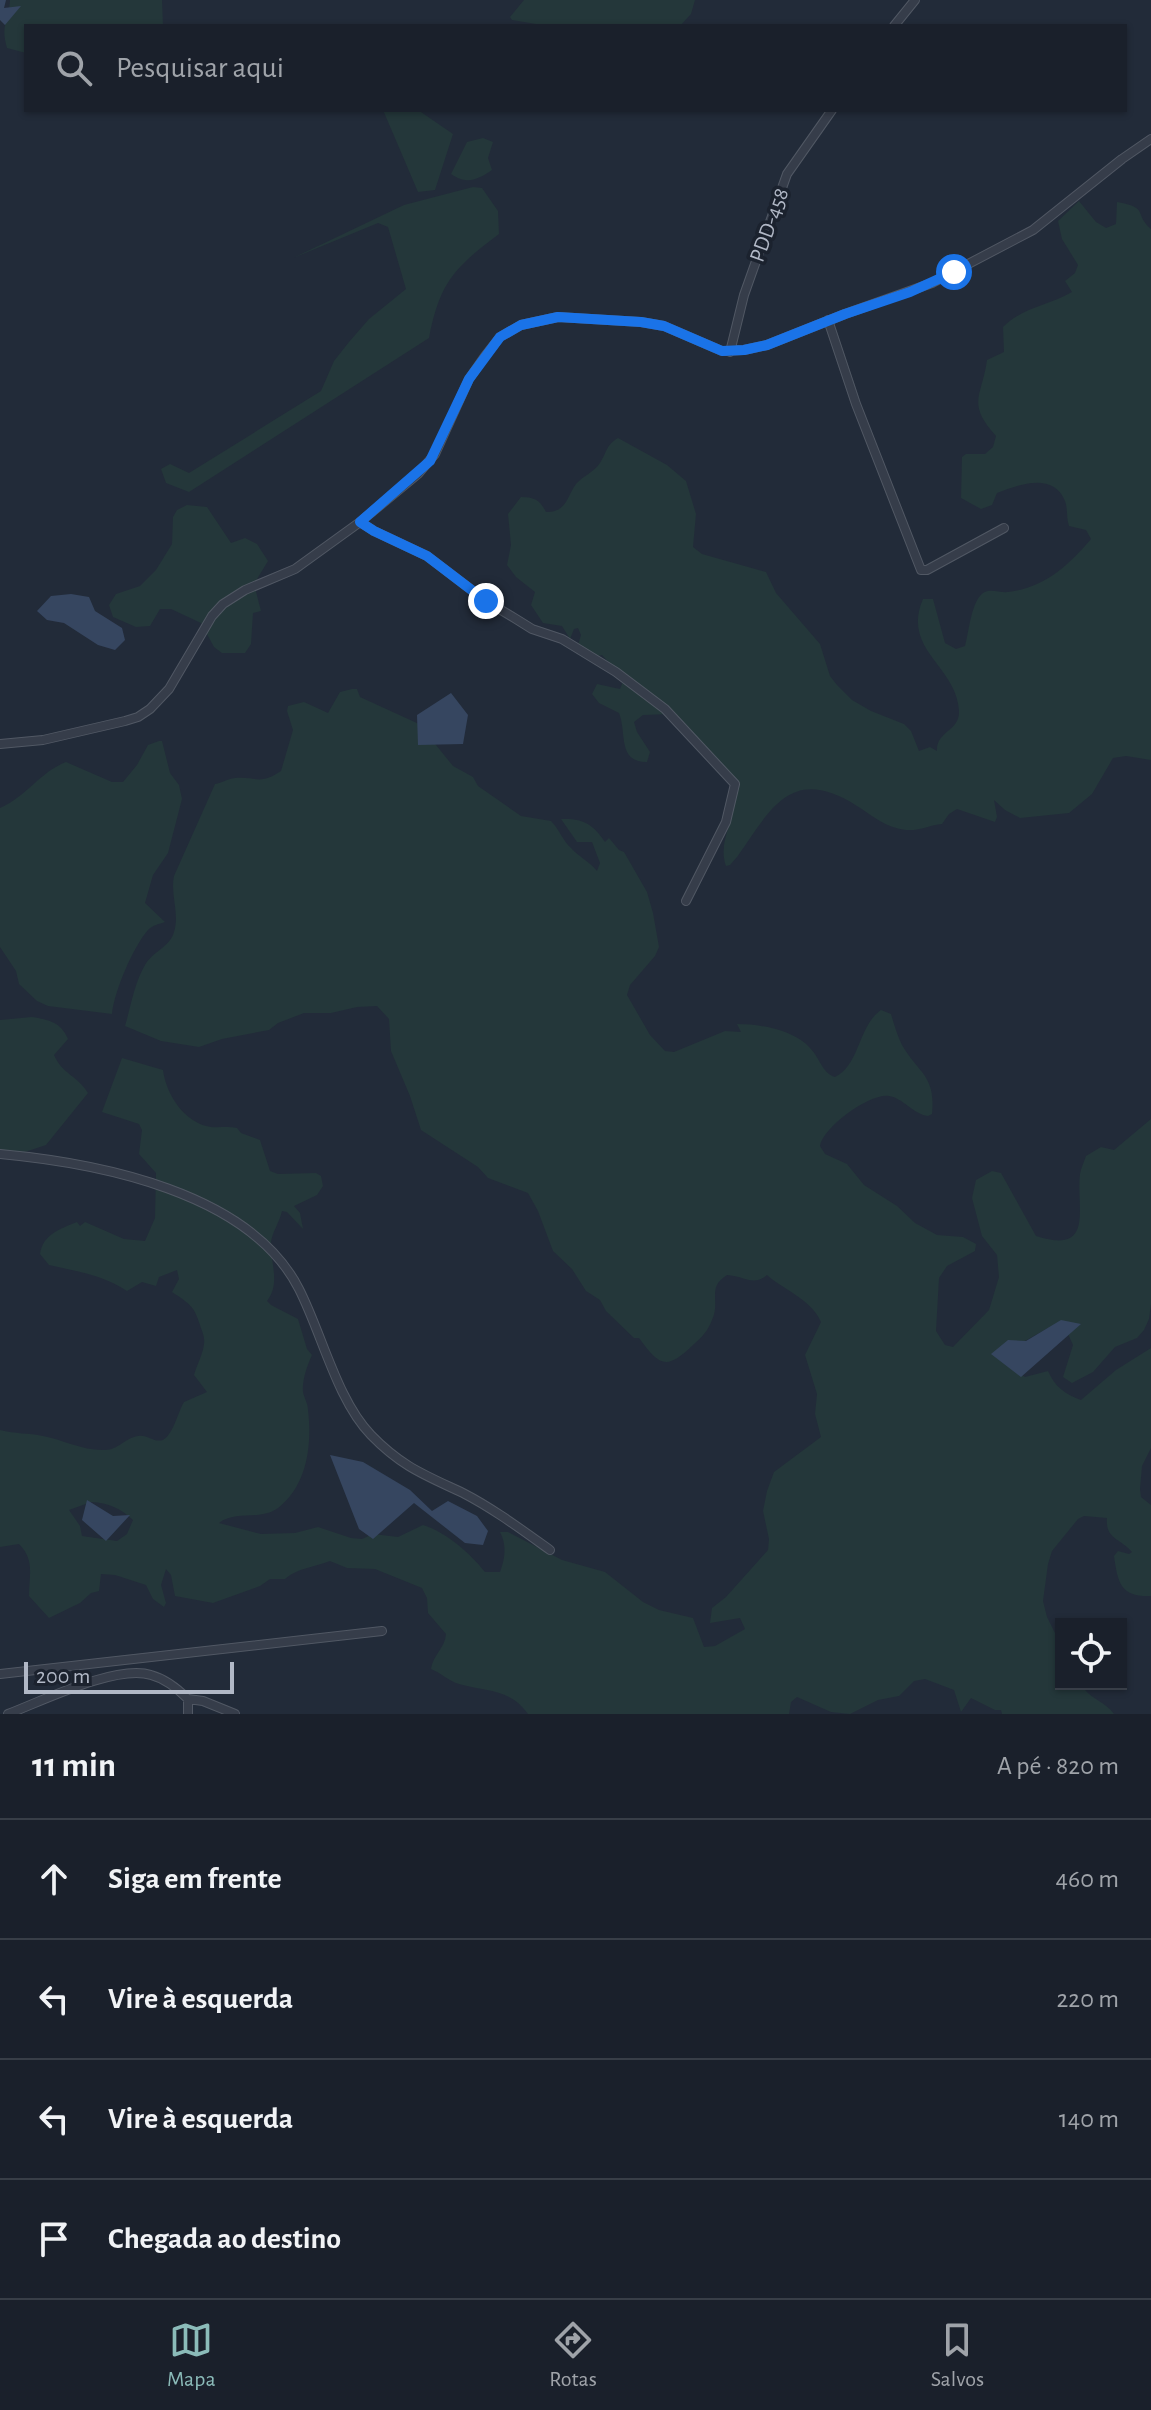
<!DOCTYPE html>
<html lang="pt">
<head>
<meta charset="utf-8">
<style>
	:root { --surface:#1a202b; --page:#272d37; --text:#f1f3f6; --muted:#9fa3a9; --line:#383e47; --accent:#8bbbb9 }
	body { margin:0; font-family:"Alegreya Sans",sans-serif; background:var(--page); color:var(--text) }
	.controls { position:absolute; right:24px; bottom:24px; display:grid; overflow:hidden; border-radius:0px; box-shadow:0 2px 6px #0004 }
	.controls button { width:72px; height:72px; display:grid; place-items:center; padding:0; border:0; border-bottom:2px solid var(--line); background:var(--surface); color:var(--text); font:40px sans-serif }
	.scale { position:absolute; left:24px; bottom:20px; width:210px; box-sizing:border-box; padding-left:8px; border:4px solid #b1b8c6; border-top:0; font-size:22px; line-height:28px; white-space:nowrap; color:#b1b8c6; -webkit-text-stroke:6px #1b222e; paint-order:stroke }
	.stop { position:absolute; width:24px; height:24px; margin:-18px; border:6px solid #1a73e8; border-radius:50%; background:#fff }
	.stop.end { background:#1a73e8; border-color:#fff; box-shadow:0 2px 8px #0008 }
	.list { margin:0; padding:0; list-style:none }
	h2 { display:flex; justify-content:space-between; align-items:center; height:104px; margin:0; padding:0 32px; font-size:34px }
	h2 small { font-size:26px; font-weight:400; color:var(--muted) }
	.list li { display:grid; grid-template-columns:52px 1fr auto; gap:24px; align-items:center; box-sizing:border-box; height:120px; padding:0 32px; border-top:2px solid var(--line) }
	.list b { display:block; font-size:30px; white-space:nowrap }
	.list em { font-size:26px; font-style:normal; color:var(--muted) }
	.icon { flex:none; width:44px; height:44px; fill:none; stroke:currentColor; stroke-width:2; stroke-linecap:round; stroke-linejoin:round }
	.map { position:relative; flex:none; width:1151px; height:1714px; overflow:hidden }
	.search { position:absolute; background:var(--surface); box-shadow:0 2px 6px #0004; left:24px; right:24px; top:24px; height:88px; display:flex; align-items:center; gap:20px; box-sizing:border-box; padding:0 28px; border-radius:0px; color:var(--muted); font-size:30px }
	.sheet { height:584px; background:var(--surface) }
	nav { display:flex; justify-content:space-around; align-items:center; box-sizing:border-box; height:112px; border-top:2px solid var(--line); background:var(--surface); font-size:22px; color:var(--muted) }
	nav a { display:grid; justify-items:center; gap:4px }
	nav .on { color:var(--accent) }
	.map>svg:first-child { display:block }
</style>
</head>
<body>
<div class="map">
<svg width="1151" height="1714" viewBox="0 0 1151 1714">
	<rect width="100%" height="100%" fill="#222b39"/>
	<path fill="#24373a" fill-rule="evenodd" d="M 10,0 L 162,0 L 163,26 L 26,26 L 26,53 L 7,48 C 0,24 9,22 10,0 Z
		M 524,0 L 695,0 L 691,14 L 680,26 L 548,26 L 512,20 L 510,17 Z
		M 383,110 L 418,110 L 453,134 L 435,190 L 418,192 Z
		M 483,138 L 493,142 L 488,158 L 492,170 C 477,180 467,185 451,174 L 467,142 Z
		M 473,187 L 482,188 L 498,211 L 499,234 C 454,268 440,282 429,338 L 189,492 L 166,483 L 161,469 L 170,464 L 189,473 L 321,391 L 334,361 L 349,342 L 369,319 L 406,289 L 388,227 L 378,223 L 293,258 L 404,205 Z
		M 1079,201 L 1096,222 L 1106,228 L 1116,224 L 1117,202 C 1150,208 1133,213 1151,229 L 1151,760 L 1126,756 L 1113,758 L 1092,794 L 1069,813 L 1020,818 L 1005,810 L 994,800 L 997,817 L 995,822 L 957,809 L 949,814 L 942,824 C 930,825 920,831 906,830 C 886,828 873,816 857,806 C 791,764 771,809 737,857 L 730,865 L 726,866 C 717,841 736,820 735,794 C 734,781 724,769 718,759 L 704,754 L 671,714 L 643,715 L 634,722 L 637,732 L 650,752 L 647,762 C 617,762 627,733 619,713 L 599,703 L 592,694 L 597,684 L 620,689 L 624,679 L 602,655 L 594,657 L 578,645 L 581,635 L 578,628 L 574,629 L 570,639 L 562,626 L 543,623 L 531,605 L 535,592 L 516,577 L 507,565 L 511,545 L 508,514 L 521,497 C 534,497 540,500 546,512 C 567,512 566,498 576,484 C 583,476 594,472 600,463 C 607,452 606,445 618,438 L 667,465 L 686,481 L 696,514 L 693,547 L 702,554 L 766,572 L 776,593 L 820,644 L 830,676 L 837,685 L 852,700 L 871,711 L 904,724 L 911,731 L 919,751 L 930,747 L 937,751 C 936,731 960,731 959,711 C 957,666 901,650 923,599 L 933,599 L 945,643 L 956,649 L 965,646 C 969,632 971,602 983,593 C 990,588 1000,593 1008,592 C 1044,588 1068,566 1091,539 L 1086,530 L 1069,526 C 1066,517 1068,509 1065,501 C 1053,471 1018,485 997,493 L 992,505 L 981,509 L 961,498 L 962,457 L 966,454 L 985,454 L 993,447 L 996,436 C 966,403 982,397 987,360 L 1004,352 L 1003,327 C 1021,308 1050,305 1072,292 L 1065,281 L 1075,273 L 1078,265 L 1062,239 L 1058,221 Z
		M 187,505 L 207,507 L 231,543 L 245,538 L 257,544 L 268,561 L 254,584 L 261,611 L 253,613 L 251,644 L 245,653 L 222,653 L 214,647 L 201,623 L 171,609 L 160,609 L 150,626 L 136,627 L 113,617 L 109,605 L 116,594 L 140,586 L 156,570 L 172,544 L 173,517 L 177,510 Z
		M 352,689 L 357,689 L 360,697 L 419,724 L 453,766 L 473,777 L 478,786 L 521,816 L 551,821 C 559,829 563,841 571,848 C 579,857 589,861 597,871 L 600,863 L 592,842 L 577,842 L 561,819 C 583,818 593,824 605,842 L 609,838 L 619,850 L 624,852 L 647,892 L 653,913 L 659,947 L 655,956 L 630,985 L 627,995 L 650,1035 L 665,1051 L 674,1052 L 725,1031 L 741,1032 L 737,1024 C 761,1024 794,1030 810,1048 C 820,1058 822,1073 835,1077 C 860,1065 858,1026 881,1010 L 891,1014 C 894,1024 897,1035 902,1045 C 918,1073 936,1075 932,1114 L 928,1116 C 913,1114 903,1098 889,1096 C 870,1093 823,1127 820,1146 L 825,1154 L 847,1164 L 864,1185 L 897,1206 L 915,1223 L 937,1235 L 963,1237 L 976,1244 L 975,1251 L 947,1266 L 939,1278 L 936,1331 L 945,1345 L 953,1347 L 989,1310 L 999,1277 L 997,1255 L 982,1236 L 972,1198 L 976,1180 L 992,1171 L 1001,1173 L 1036,1236 C 1095,1255 1076,1209 1080,1174 C 1081,1168 1084,1162 1086,1156 L 1101,1147 L 1114,1150 L 1151,1119 L 1151,1304 L 1149,1319 L 1144,1330 L 1137,1338 L 1115,1347 L 1093,1372 L 1072,1383 L 1063,1377 L 1073,1345 L 1068,1334 L 1048,1328 L 1016,1346 L 1008,1365 L 1025,1377 L 1048,1371 C 1055,1387 1065,1394 1081,1400 L 1116,1370 L 1151,1348 L 1151,1448 L 1142,1466 L 1140,1489 L 1141,1497 L 1151,1505 L 1151,1596 C 1121,1597 1118,1584 1114,1556 L 1118,1551 L 1129,1554 L 1132,1552 C 1120,1538 1105,1539 1107,1518 L 1084,1516 L 1078,1519 L 1052,1551 L 1048,1564 L 1043,1601 L 1047,1617 L 1061,1645 L 1061,1684 L 1081,1684 C 1089,1699 1105,1701 1114,1714 L 1002,1714 L 1001,1710 L 995,1710 L 971,1698 L 961,1712 L 954,1690 L 925,1679 L 914,1681 L 899,1696 L 878,1700 L 850,1714 L 831,1712 L 797,1697 L 791,1702 L 789,1714 L 528,1714 C 510,1688 486,1692 459,1684 C 449,1681 441,1673 431,1669 C 433,1655 445,1648 446,1634 L 428,1613 L 427,1598 L 422,1588 L 375,1569 L 347,1568 L 330,1561 C 315,1567 297,1568 285,1579 L 270,1579 L 260,1586 L 213,1603 L 175,1596 L 171,1575 L 166,1569 L 161,1585 L 166,1603 L 164,1607 L 153,1599 L 146,1585 L 115,1575 L 101,1574 L 99,1591 L 91,1593 L 80,1603 L 49,1618 L 29,1596 C 29,1575 35,1560 19,1544 L 0,1547 L 0,1430 C 15,1434 29,1433 43,1436 C 64,1440 83,1451 105,1450 C 118,1450 125,1438 138,1436 C 147,1434 154,1443 163,1440 C 173,1435 178,1412 184,1402 L 207,1392 L 194,1375 C 197,1364 203,1354 204,1344 C 205,1336 202,1332 200,1325 C 194,1306 190,1304 172,1292 L 179,1279 L 177,1270 L 159,1277 L 156,1286 L 142,1282 L 127,1291 C 103,1275 76,1271 49,1265 L 40,1254 C 43,1234 60,1229 77,1222 L 80,1226 L 85,1222 L 124,1239 L 145,1241 L 155,1218 L 156,1173 L 139,1154 L 142,1130 L 139,1124 L 102,1112 L 122,1058 L 163,1070 C 166,1094 184,1123 211,1127 C 219,1128 228,1126 237,1128 L 241,1133 L 260,1140 L 270,1171 L 278,1174 L 316,1173 L 321,1176 L 323,1186 L 317,1195 L 294,1206 L 300,1213 L 303,1229 L 287,1212 L 282,1211 C 280,1221 272,1233 271,1242 C 270,1262 281,1283 267,1301 L 271,1305 L 298,1319 L 307,1349 L 312,1355 C 307,1366 302,1380 303,1392 C 304,1398 308,1403 308,1410 C 312,1443 308,1485 278,1508 C 260,1521 235,1510 219,1523 L 261,1534 L 295,1533 L 318,1527 L 351,1538 L 362,1539 L 373,1534 L 398,1537 L 423,1525 C 446,1532 470,1553 485,1572 L 500,1572 C 505,1559 507,1545 500,1532 L 508,1532 L 562,1560 L 605,1572 L 643,1602 L 659,1610 L 693,1618 L 704,1647 L 715,1646 L 745,1629 L 740,1618 L 710,1623 L 712,1608 L 726,1597 L 768,1550 L 769,1539 L 763,1511 L 767,1491 L 774,1472 L 821,1437 L 815,1414 L 817,1394 L 805,1355 L 821,1322 C 811,1299 785,1291 767,1275 C 753,1287 745,1276 727,1275 C 706,1288 721,1301 712,1320 C 708,1331 701,1338 693,1345 C 667,1370 660,1367 639,1338 L 634,1338 L 606,1311 L 600,1300 L 586,1291 L 572,1269 L 553,1251 L 538,1211 L 528,1193 L 488,1178 L 478,1167 L 421,1130 L 410,1096 L 391,1051 L 389,1019 L 377,1006 L 357,1007 L 331,1013 L 304,1013 L 278,1023 L 269,1030 L 222,1039 L 199,1047 L 161,1041 L 125,1026 C 131,1006 134,984 145,965 C 152,952 170,947 174,932 C 180,913 170,895 174,876 L 215,784 C 222,783 227,779 235,778 C 257,776 258,786 281,771 L 293,730 L 287,711 L 288,706 L 304,702 L 328,713 L 340,692 ZM 91,1502 C 109,1503 120,1508 133,1520 L 127,1534 L 117,1541 L 82,1536 L 80,1526 L 69,1510 Z
		M 159,741 L 162,741 L 170,773 L 179,785 L 182,799 L 168,853 L 153,875 L 145,903 L 165,922 C 159,924 153,925 148,930 C 133,947 114,992 112,1014 L 48,1006 L 37,1001 L 19,984 L 16,971 L 0,947 L 0,808 C 26,797 40,772 66,762 L 112,782 L 123,782 L 137,765 L 148,745 Z
		M 32,1017 C 49,1020 61,1022 68,1039 L 54,1055 C 62,1074 77,1075 88,1093 L 46,1145 L 22,1153 L 0,1152 L 0,1020 Z"/>
	<path fill="#364660" d="M 0,0 L 6,0 L 4,8 L 21,6 L 5,25 L 0,20 Z
		M 71,594 L 89,597 L 95,611 L 122,628 L 125,640 L 115,650 L 98,645 L 64,623 L 47,620 L 37,611 L 51,596 Z
		M 451,693 L 468,715 L 463,744 L 418,745 L 417,715 Z
		M 1061,1320 L 1081,1324 L 1021,1377 L 991,1354 L 1008,1340 L 1026,1341 Z
		M 330,1455 L 363,1462 L 410,1490 L 432,1511 L 448,1501 L 477,1516 L 488,1531 L 483,1545 L 465,1543 L 414,1503 L 373,1539 L 359,1529 Z
		M 87,1500 L 113,1516 L 130,1515 L 106,1541 L 82,1520 Z"/>
	<g fill="none" stroke-linecap="round" stroke-linejoin="round">
		<defs>
			<path id="minor" d="M 894,26 L 915,0
				M 828,320 L 856,404 L 921,570 L 927,570 L 1004,528
				M 730,352 L 744,295 L 787,174 L 832,110
				M 360,522 L 374,531 L 427,556 L 486,601 L 516,619 L 532,629 L 562,639 L 616,672 L 665,709 L 735,784 L 726,822 L 686,901
				M 0,744 L 43,740 L 125,721 L 138,717 L 150,709 L 169,689 L 212,616 L 223,604 L 245,590 L 295,569 L 360,522 L 418,474 L 435,454 L 469,379 L 485,356 L 500,337 L 521,325 L 558,317 L 641,322 L 664,326 L 722,351 L 744,350 L 767,345 L 845,314 L 932,283 L 1033,230 L 1122,159 L 1151,139
				M 0,1154 C 98,1163 250,1192 299,1289 C 322,1334 337,1400 371,1435 C 402,1467 425,1475 463,1493 C 494,1509 522,1530 550,1550
				M 0,1674 L 382,1631
				M 188,1699 L 203,1701 L 235,1714
				M 8,1714 C 42,1701 117,1664 151,1675 C 166,1679 178,1689 188,1699 L 188,1714"/>
		</defs>
		<use href="#minor" stroke="#515864" stroke-width="10"/>
		<use href="#minor" stroke="#363d4a" stroke-width="8"/>
	</g>
	<g fill="none" stroke-linecap="round" stroke-linejoin="round">
		<path stroke="#1a73e8" stroke-width="10" d="M 486,601 L 427,556 L 374,531 L 360,522 L 430,461 L 469,379 L 500,337 L 521,325 L 558,317 L 641,322 L 664,326 L 722,351 L 744,350 L 767,345 L 845,314 L 910,292 L 954,272"/>
	</g>
	<g text-anchor="middle" dominant-baseline="central" stroke-width="7" stroke-linejoin="round" paint-order="stroke">
		<g font-size="22" fill="#b1b8c6" stroke="#1b222e">
			<text transform="translate(769 225) rotate(-70)">PDD-458</text>
		</g>
	</g>
</svg>
<div class="controls">
<button><svg class="icon" aria-label="locate" viewBox="0 0 24 24"><circle cx="12" cy="12" r="6"/><path d="M12 2v4M12 18v4M2 12h4M18 12h4"/></svg></button>
</div>
<div class="scale">200 m</div>
<div class="stop" style="left:954px;top:272px"></div>
<div class="stop end" style="left:486px;top:601px"></div>
<div class="search"><svg class="icon" aria-label="search" viewBox="0 0 24 24"><circle cx="10" cy="10" r="6"/><path d="M15 15l6 6"/></svg>Pesquisar aqui</div>
</div>
<section class="sheet">
<h2>11 min<small>A pé · 820 m</small></h2>
<ul class="list">
<li><svg class="icon" aria-label="ahead" viewBox="0 0 24 24"><path d="M12 20V5M6 11l6-6 6 6"/></svg><div><b>Siga em frente</b></div><em>460 m</em></li>
<li><svg class="icon" aria-label="left" viewBox="0 0 24 24"><path d="M17 20v-9H6M10 6l-5 5 5 5"/></svg><div><b>Vire à esquerda</b></div><em>220 m</em></li>
<li><svg class="icon" aria-label="left" viewBox="0 0 24 24"><path d="M17 20v-9H6M10 6l-5 5 5 5"/></svg><div><b>Vire à esquerda</b></div><em>140 m</em></li>
<li><svg class="icon" aria-label="arrive" viewBox="0 0 24 24"><path d="M6 21V4h12l-3 4 3 4H6"/></svg><div><b>Chegada ao destino</b></div></li>
</ul>
</section>
<nav>
<a class="on"><svg class="icon" aria-label="map" viewBox="0 0 24 24"><path d="M3 6l6-2 6 2 6-2v14l-6 2-6-2-6 2zM9 4v14M15 6v14"/></svg>Mapa</a>
<a><svg class="icon" aria-label="directions" viewBox="0 0 24 24"><path d="M12 3l9 9-9 9-9-9zM9 14v-3h6M13 9l2 2-2 2"/></svg>Rotas</a>
<a><svg class="icon" aria-label="saved" viewBox="0 0 24 24"><path d="M7 4h10v16l-5-4-5 4z"/></svg>Salvos</a>
</nav>
</body>
</html>
